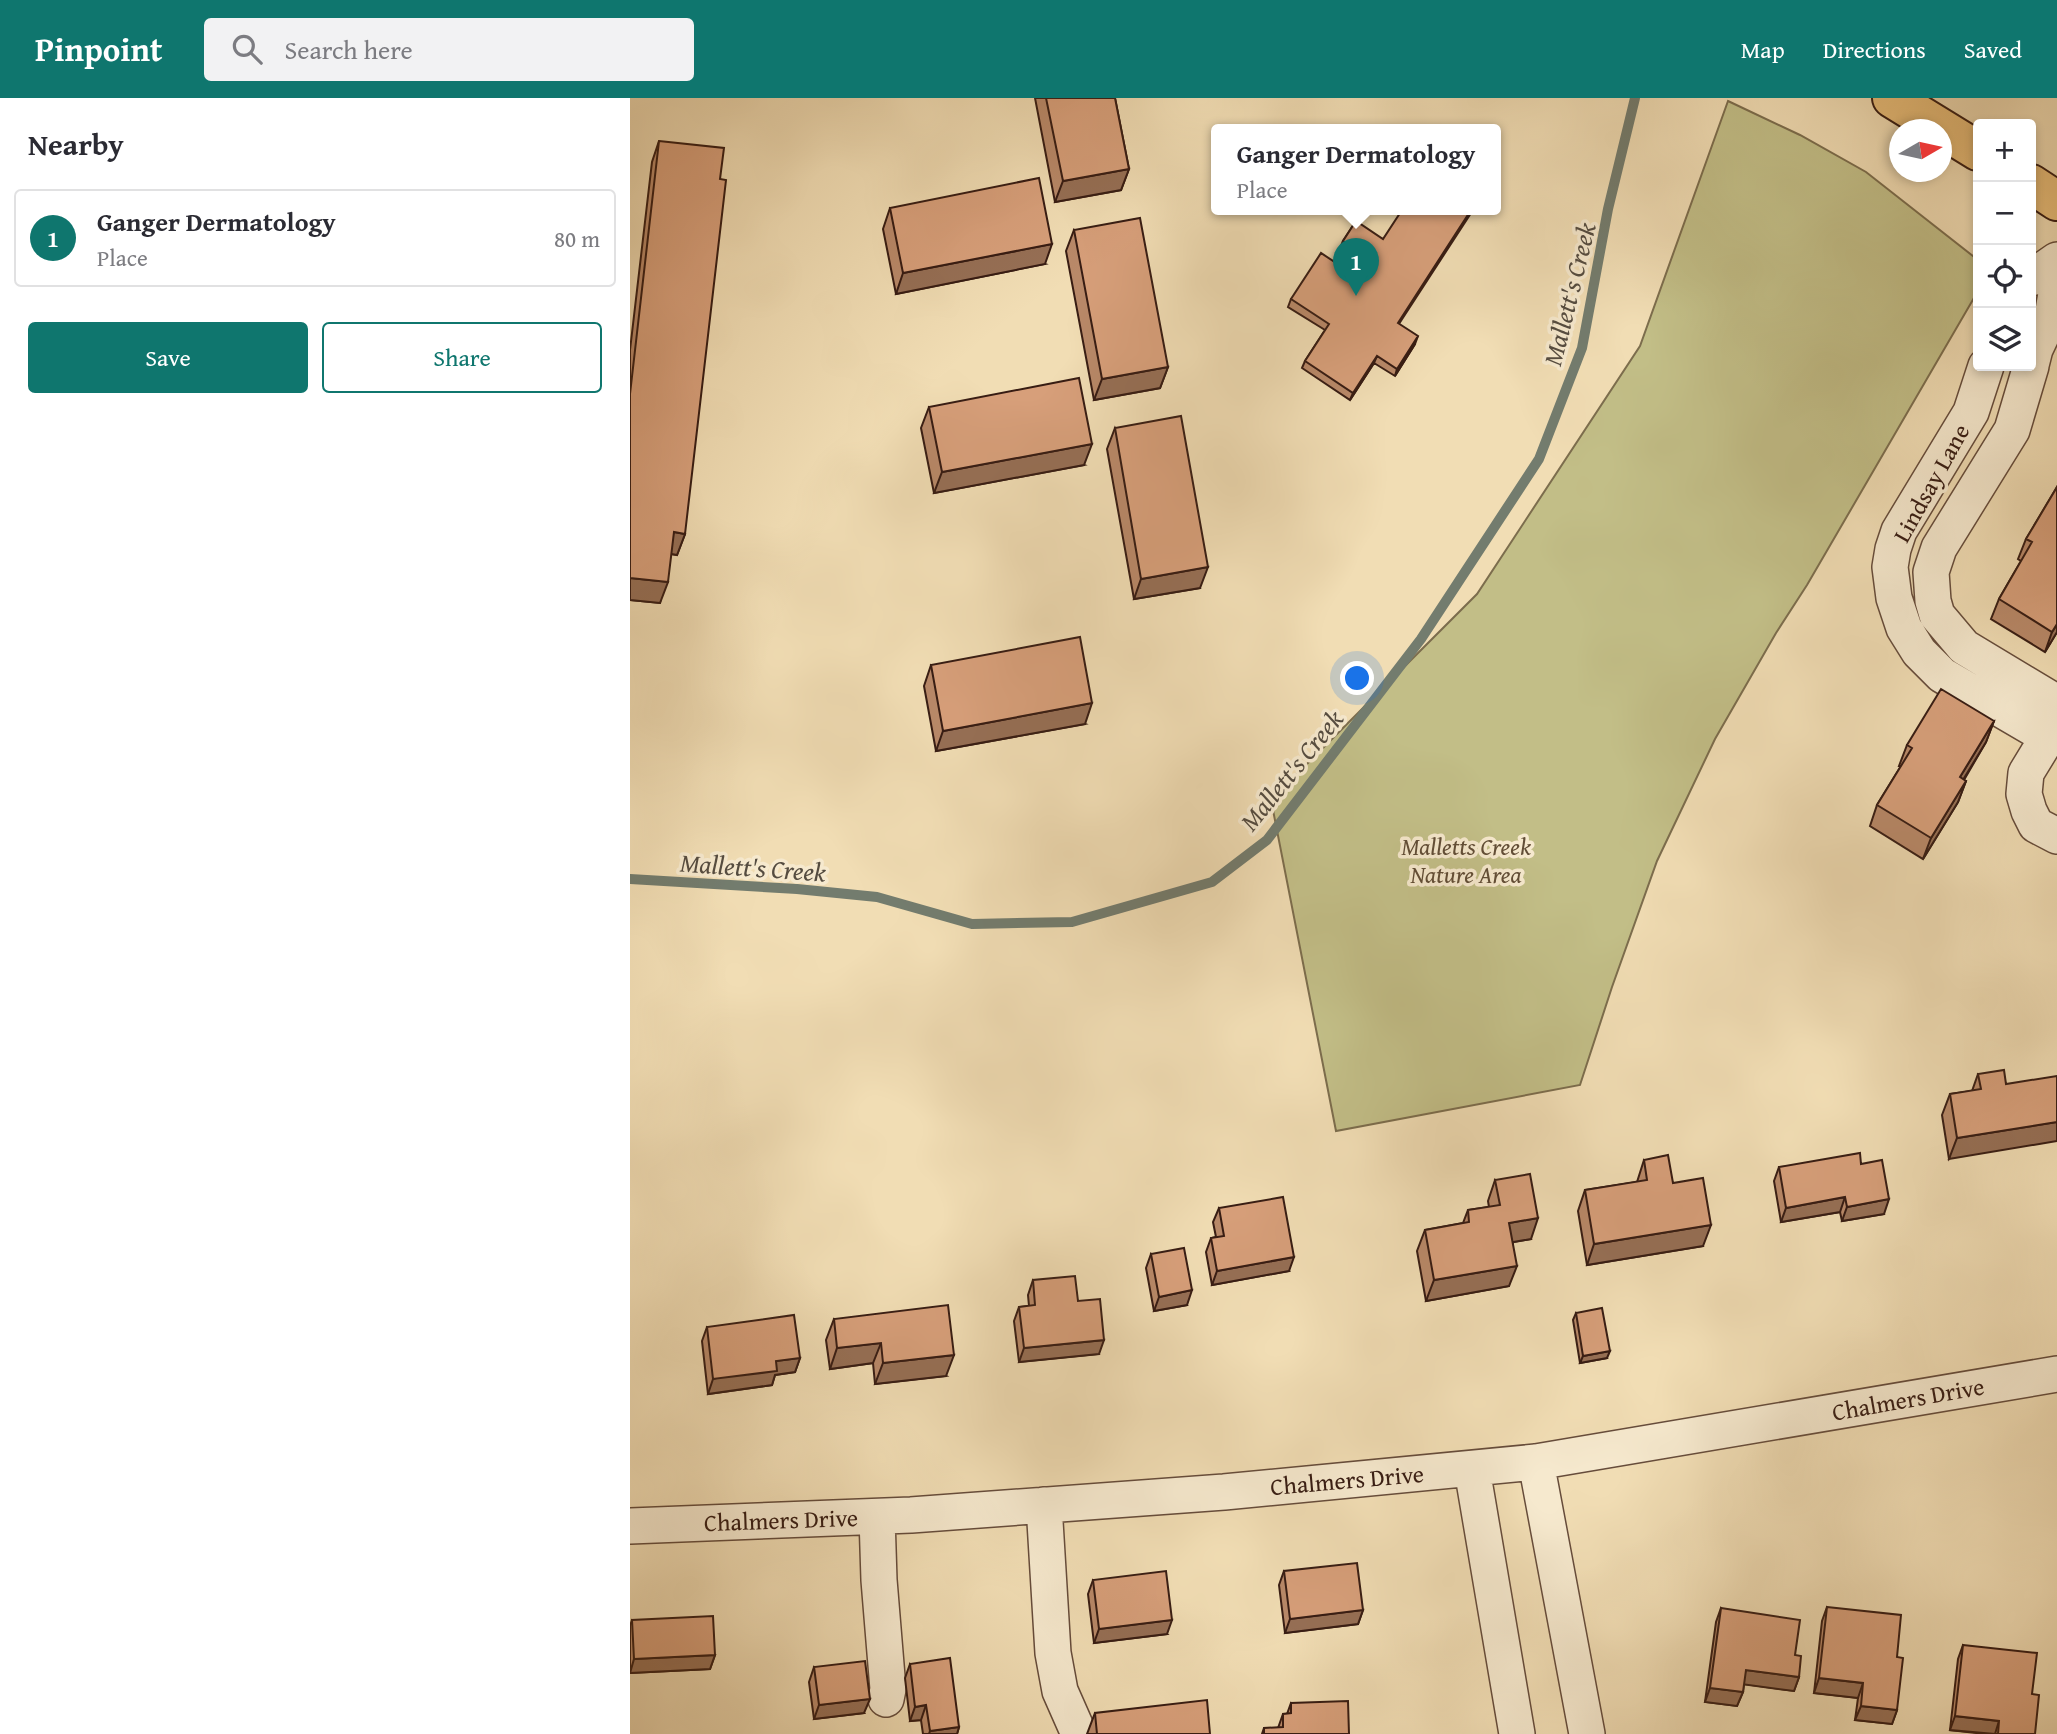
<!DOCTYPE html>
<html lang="en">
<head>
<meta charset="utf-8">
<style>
	:root { --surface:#fff; --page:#f2f2f3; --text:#2b2b33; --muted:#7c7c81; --line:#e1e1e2; --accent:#0f766e }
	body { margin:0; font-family:"Gentium Book Plus",serif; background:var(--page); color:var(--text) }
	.controls { position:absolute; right:21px; top:21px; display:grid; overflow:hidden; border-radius:7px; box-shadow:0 4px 10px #0003 }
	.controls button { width:63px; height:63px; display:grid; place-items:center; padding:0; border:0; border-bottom:2px solid var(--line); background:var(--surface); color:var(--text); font:35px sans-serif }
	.compass { position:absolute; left:1259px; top:21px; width:63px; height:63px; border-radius:50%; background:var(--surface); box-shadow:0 4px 10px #0003; rotate:81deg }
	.you { position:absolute; left:728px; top:581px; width:24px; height:24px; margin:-18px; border:5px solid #fff; border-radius:50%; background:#1a73e8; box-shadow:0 0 0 10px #1a73e833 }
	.badge { display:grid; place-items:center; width:46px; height:46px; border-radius:50%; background:var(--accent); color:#fff; font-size:23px; font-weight:700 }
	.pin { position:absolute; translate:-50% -58px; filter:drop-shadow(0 2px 4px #0008) }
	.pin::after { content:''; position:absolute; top:37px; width:24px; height:21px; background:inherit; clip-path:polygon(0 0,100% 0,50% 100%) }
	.popup { position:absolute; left:581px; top:26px; width:290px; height:91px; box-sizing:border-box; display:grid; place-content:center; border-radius:7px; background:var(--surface); filter:drop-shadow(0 2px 5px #0005); font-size:23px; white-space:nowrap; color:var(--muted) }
	.popup b { font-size:26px; color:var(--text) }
	.popup::after { content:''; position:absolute; left:50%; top:100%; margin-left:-14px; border:14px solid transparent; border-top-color:var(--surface) }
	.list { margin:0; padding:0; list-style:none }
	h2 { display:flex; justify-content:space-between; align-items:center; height:91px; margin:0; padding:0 28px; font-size:30px }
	h2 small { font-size:23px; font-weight:400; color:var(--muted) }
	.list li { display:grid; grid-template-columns:46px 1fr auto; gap:21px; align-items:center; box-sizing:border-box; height:98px; margin:0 14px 14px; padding:0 14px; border:2px solid var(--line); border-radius:7px }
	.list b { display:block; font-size:26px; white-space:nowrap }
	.list p { margin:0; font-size:23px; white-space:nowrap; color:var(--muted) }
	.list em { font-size:23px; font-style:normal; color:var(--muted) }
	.actions { display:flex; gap:14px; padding:21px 28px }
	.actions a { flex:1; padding:16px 0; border:2px solid var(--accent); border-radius:7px; text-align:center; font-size:24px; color:var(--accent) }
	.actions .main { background:var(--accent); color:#fff }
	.icon { flex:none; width:38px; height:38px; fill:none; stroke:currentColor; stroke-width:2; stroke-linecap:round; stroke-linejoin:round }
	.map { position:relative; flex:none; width:1427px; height:1636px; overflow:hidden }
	header { display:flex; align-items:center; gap:42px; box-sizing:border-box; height:98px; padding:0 35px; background:var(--accent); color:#fff }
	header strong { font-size:33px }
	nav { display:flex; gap:38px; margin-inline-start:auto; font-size:24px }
	.search { width:490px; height:63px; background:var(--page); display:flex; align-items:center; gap:18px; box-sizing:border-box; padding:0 24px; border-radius:7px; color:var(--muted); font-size:26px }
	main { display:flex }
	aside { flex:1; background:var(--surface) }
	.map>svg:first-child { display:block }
</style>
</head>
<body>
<header>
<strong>Pinpoint</strong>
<div class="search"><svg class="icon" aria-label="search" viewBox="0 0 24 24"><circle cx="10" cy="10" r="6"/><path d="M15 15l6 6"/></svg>Search here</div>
<nav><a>Map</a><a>Directions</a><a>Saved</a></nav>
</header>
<main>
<aside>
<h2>Nearby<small></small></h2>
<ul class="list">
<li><span class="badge">1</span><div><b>Ganger Dermatology</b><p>Place</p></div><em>80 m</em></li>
</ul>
<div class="actions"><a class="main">Save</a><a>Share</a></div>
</aside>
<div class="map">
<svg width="1427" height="1636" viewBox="0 0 1427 1636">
	<rect width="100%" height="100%" fill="#f1ddb4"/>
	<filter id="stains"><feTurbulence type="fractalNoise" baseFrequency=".00286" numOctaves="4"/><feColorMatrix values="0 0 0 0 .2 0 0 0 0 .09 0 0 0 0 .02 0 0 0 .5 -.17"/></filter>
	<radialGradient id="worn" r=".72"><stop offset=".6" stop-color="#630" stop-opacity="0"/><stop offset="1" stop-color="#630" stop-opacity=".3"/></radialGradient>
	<path fill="#c2be87" stroke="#7c6d4d" stroke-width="2" d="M 1098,3 L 1170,37 L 1236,74 L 1348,162 L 1348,193 L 1177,487 L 1146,535 L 1085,641 L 1027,763 L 982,889 L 950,987 L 706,1033 L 641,702 L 847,496 L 1010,248 Z"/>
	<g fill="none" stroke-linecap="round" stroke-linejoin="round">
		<path stroke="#737c6e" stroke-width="10" d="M 0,781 L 167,791 L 247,799 L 342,826 L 442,824 L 582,784 L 637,742 L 791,541 L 909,361 L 952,250 L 978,111 L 1005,0"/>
		<defs>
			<path id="minor" d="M 1401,180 L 1427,162
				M 1401,267 L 1405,251 L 1423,213 L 1427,190
				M 1356,268 L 1341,314 L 1269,433 L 1263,451 L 1260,469 L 1264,500 L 1274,530 L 1289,554 L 1312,577 L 1418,639
				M 1401,268 L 1382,332 L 1309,450 L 1301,474 L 1303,503 L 1307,517 L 1334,549 L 1427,605
				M 1427,624 L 1396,675 L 1394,696 L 1399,713 L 1406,727 L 1427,738
				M 906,1364 L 957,1636
				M 842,1371 L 887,1636
				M 414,1407 L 423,1555 L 430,1593 L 445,1627
				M 247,1419 L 249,1482 L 258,1591 L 256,1601
				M 0,1428 L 281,1417 L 594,1394 L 906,1364 L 1427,1276"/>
			<path id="major" d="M 1262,0 L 1348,53
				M 1401,86 L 1427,103"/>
		</defs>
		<use href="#minor" stroke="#664c3b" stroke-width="38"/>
		<use href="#major" stroke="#371c13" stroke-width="42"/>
		<use href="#minor" stroke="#f6e9ce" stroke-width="35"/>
		<use href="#major" stroke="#e8be7a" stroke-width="38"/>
	</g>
	<path fill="#b98969" stroke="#371c13" stroke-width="2" d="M 405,0 L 485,0 L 499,71 L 491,92 L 425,104 Z
		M 29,43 L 55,436 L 47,457 L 41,456 L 30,505 L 0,502 L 0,252 L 22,64 Z
		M 260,110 L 415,166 L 266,196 L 253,131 Z
		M 726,123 L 769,226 L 785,246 L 765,278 L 744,265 L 720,302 L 672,270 L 675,263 L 695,232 L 658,209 L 661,201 L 729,180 L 737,168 L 710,150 L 713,143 Z
		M 444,132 L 538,269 L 530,290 L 464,302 L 436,153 Z
		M 299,309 L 454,367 L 304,395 L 291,330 Z
		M 485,330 L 570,490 L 504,501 L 477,351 Z
		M 1427,389 L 1427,534 L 1415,554 L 1361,521 L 1369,501 L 1391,463 L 1388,461 L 1396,441 Z
		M 301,567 L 455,626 L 306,653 L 294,588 Z
		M 1364,623 L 1356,644 L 1334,682 L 1336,683 L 1328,704 L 1293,761 L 1240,728 L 1247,707 L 1271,668 L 1269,668 L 1277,647 Z
		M 1348,976 L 1376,986 L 1319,1061 L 1312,1017 L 1320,996 L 1342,993 Z
		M 1014,1062 L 1043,1085 L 1073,1148 L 957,1167 L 948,1113 L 955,1092 L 1007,1084 Z
		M 1231,1066 L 1254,1116 L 1212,1123 L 1210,1114 L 1151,1124 L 1144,1083 L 1149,1069 Z
		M 865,1082 L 901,1141 L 883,1144 L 879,1188 L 796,1203 L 787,1153 L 795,1132 L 833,1125 L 838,1112 L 859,1109 L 858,1103 Z
		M 589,1110 L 659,1173 L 582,1187 L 576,1154 L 581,1140 L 586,1139 L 583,1124 Z
		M 521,1156 L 557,1207 L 524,1213 L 516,1170 Z
		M 403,1182 L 448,1203 L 469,1256 L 389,1264 L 384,1223 L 389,1209 L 399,1208 L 398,1197 Z
		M 946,1215 L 977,1260 L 950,1265 L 943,1222 Z
		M 204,1221 L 316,1278 L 245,1286 L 243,1265 L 200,1271 L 196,1242 Z
		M 77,1229 L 170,1260 L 165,1274 L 145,1277 L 142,1287 L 78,1296 L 72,1243 Z
		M 654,1473 L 733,1512 L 728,1526 L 655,1535 L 649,1487 Z
		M 463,1482 L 537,1536 L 464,1545 L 458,1496 Z
		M 1197,1509 L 1267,1559 L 1267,1612 L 1262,1626 L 1225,1622 L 1228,1600 L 1184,1595 L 1192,1523 Z
		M 1091,1510 L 1169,1579 L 1164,1593 L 1114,1586 L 1113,1594 L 1107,1608 L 1075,1604 L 1086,1524 Z
		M 2,1522 L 85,1557 L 80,1571 L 0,1575 L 0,1528 Z
		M 1333,1547 L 1402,1596 L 1405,1636 L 1355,1636 L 1320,1632 L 1328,1561 Z
		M 280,1566 L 329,1629 L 327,1636 L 293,1636 L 291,1622 L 280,1623 L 275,1580 Z
		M 184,1569 L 234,1615 L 184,1621 L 179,1584 Z
		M 661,1605 L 719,1636 L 632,1636 L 634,1630 L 648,1630 L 653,1616 L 657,1616 Z
		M 465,1615 L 580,1636 L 457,1636 Z"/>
	<path fill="#966f55" stroke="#371c13" stroke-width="2" d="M 499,71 L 491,92 L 425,104 L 433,83 Z
		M 841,112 L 843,112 L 765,232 L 768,225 Z
		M 422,146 L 415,166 L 266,196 L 273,175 Z
		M 788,238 L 785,246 L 765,278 L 767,271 Z
		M 747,258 L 744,265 L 720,302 L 723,295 Z
		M 538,269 L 530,290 L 464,302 L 472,281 Z
		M 462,346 L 454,367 L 304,395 L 312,374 Z
		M 44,434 L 55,436 L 47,457 L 36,455 Z
		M 578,469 L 570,490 L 504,501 L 511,481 Z
		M 0,480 L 38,484 L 30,505 L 0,502 Z
		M 1427,526 L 1427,534 L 1415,554 L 1422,534 Z
		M 462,605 L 455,626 L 306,653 L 313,633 Z
		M 1364,623 L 1356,644 L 1322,700 L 1330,679 Z
		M 1336,683 L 1328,704 L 1293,761 L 1301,740 Z
		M 1427,1024 L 1427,1043 L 1319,1061 L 1327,1040 Z
		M 1215,1099 L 1210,1114 L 1151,1124 L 1156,1110 Z
		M 1259,1101 L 1254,1116 L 1212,1123 L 1217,1109 Z
		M 908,1120 L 901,1141 L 872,1146 L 879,1125 Z
		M 1081,1127 L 1073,1148 L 957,1167 L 964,1146 Z
		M 664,1159 L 659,1173 L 582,1187 L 587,1173 Z
		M 887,1168 L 879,1188 L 796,1203 L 804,1182 Z
		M 562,1192 L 557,1207 L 524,1213 L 529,1199 Z
		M 474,1242 L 469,1256 L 389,1264 L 394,1250 Z
		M 251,1245 L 243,1265 L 200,1271 L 207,1250 Z
		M 980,1253 L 977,1260 L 950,1265 L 953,1258 Z
		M 324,1257 L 316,1278 L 245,1286 L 253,1265 Z
		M 170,1260 L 165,1274 L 145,1277 L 142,1287 L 78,1296 L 83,1281 L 146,1263 Z
		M 733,1512 L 728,1526 L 655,1535 L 660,1521 Z
		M 542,1522 L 537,1536 L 464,1545 L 469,1531 Z
		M 85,1557 L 80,1571 L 0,1575 L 4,1561 Z
		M 1116,1572 L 1169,1579 L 1164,1593 L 1111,1586 Z
		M 1189,1580 L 1233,1585 L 1228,1600 L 1184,1595 Z
		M 1080,1590 L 1113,1594 L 1107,1608 L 1075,1604 Z
		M 240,1601 L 234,1615 L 184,1621 L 189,1607 Z
		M 296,1607 L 291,1622 L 280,1623 L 285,1609 Z
		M 1231,1608 L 1267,1612 L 1262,1626 L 1225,1622 Z
		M 1325,1618 L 1369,1623 L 1365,1636 L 1320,1632 Z
		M 329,1629 L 327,1636 L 299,1636 L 300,1633 Z"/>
	<path fill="#d79f7a" stroke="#371c13" stroke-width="2" d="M 416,0 L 485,0 L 499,71 L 433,83 Z
		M 29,43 L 94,50 L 90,81 L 96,82 L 55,436 L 44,434 L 38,484 L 0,480 L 0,296 Z
		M 409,80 L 422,146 L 273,175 L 260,110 Z
		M 772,112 L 841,112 L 768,225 L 788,238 L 767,271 L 747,258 L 723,295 L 675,263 L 699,226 L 661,201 L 691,155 L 729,180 L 741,161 L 713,143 L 726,123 L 753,141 Z
		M 510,120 L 538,269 L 472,281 L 444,132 Z
		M 449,280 L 462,346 L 312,374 L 299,309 Z
		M 551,318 L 578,469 L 511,481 L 485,330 Z
		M 1427,389 L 1427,526 L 1422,534 L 1369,501 L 1402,444 L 1396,441 Z
		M 450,539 L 462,605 L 313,633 L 301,567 Z
		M 1311,591 L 1364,623 L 1330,679 L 1336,683 L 1301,740 L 1247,707 L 1282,650 L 1277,647 Z
		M 1374,972 L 1376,986 L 1427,978 L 1427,1024 L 1327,1040 L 1320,996 L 1351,991 L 1348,976 Z
		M 1230,1055 L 1231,1066 L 1252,1062 L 1259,1101 L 1217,1109 L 1215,1099 L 1156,1110 L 1149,1069 Z
		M 1038,1057 L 1043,1085 L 1073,1080 L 1081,1127 L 964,1146 L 955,1092 L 1017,1082 L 1014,1062 Z
		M 900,1076 L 908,1120 L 879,1125 L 887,1168 L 804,1182 L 795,1132 L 839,1124 L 838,1112 L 870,1107 L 865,1082 Z
		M 653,1099 L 664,1159 L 587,1173 L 581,1140 L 594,1138 L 589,1110 Z
		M 554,1150 L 562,1192 L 529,1199 L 521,1156 Z
		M 445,1178 L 448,1203 L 470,1201 L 474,1242 L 394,1250 L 389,1209 L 405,1207 L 403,1182 Z
		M 318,1207 L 324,1257 L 253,1265 L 251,1245 L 207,1250 L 204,1221 Z
		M 972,1210 L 980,1253 L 953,1258 L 946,1215 Z
		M 164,1217 L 170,1260 L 146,1263 L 147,1273 L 83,1281 L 77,1229 Z
		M 727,1465 L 733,1512 L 660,1521 L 654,1473 Z
		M 536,1473 L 542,1522 L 469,1531 L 463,1482 Z
		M 1197,1509 L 1271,1517 L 1267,1559 L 1273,1560 L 1267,1612 L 1231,1608 L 1233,1585 L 1189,1580 Z
		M 1091,1510 L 1170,1522 L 1165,1557 L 1171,1558 L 1169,1579 L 1116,1572 L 1113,1594 L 1080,1590 Z
		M 83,1518 L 85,1557 L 4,1561 L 2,1522 Z
		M 1333,1547 L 1407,1555 L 1402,1596 L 1409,1597 L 1405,1636 L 1368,1636 L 1369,1623 L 1325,1618 Z
		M 320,1560 L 329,1629 L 300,1633 L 296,1607 L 285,1609 L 280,1566 Z
		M 235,1563 L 240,1601 L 189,1607 L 184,1569 Z
		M 577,1602 L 580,1636 L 467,1636 L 465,1615 Z
		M 718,1603 L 719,1636 L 634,1636 L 634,1630 L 653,1629 L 653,1616 L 661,1615 L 661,1605 Z"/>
	<g text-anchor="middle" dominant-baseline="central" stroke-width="7" stroke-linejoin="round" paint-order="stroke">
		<g font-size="24" fill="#371c13" stroke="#f6e9ce">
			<text transform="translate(1301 385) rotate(-61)">Lindsay Lane</text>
			<text transform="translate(1278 1301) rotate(-10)">Chalmers Drive</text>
			<text transform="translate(717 1382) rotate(-5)">Chalmers Drive</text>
			<text transform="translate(151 1422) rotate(-2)">Chalmers Drive</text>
		</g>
		<g font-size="24" font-style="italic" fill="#614d36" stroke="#f6e9ce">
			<text x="836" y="748">Malletts Creek<tspan x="836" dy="28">Nature Area</tspan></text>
		</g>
		<g font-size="26" font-style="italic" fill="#554c40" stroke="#f6e9ce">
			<text transform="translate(939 196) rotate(-76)">Mallett's Creek</text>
			<text transform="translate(661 672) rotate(-51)">Mallett's Creek</text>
			<text transform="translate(123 769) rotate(4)">Mallett's Creek</text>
		</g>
	</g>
	<rect width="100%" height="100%" filter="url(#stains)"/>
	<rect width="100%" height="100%" fill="url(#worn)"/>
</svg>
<div class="controls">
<button>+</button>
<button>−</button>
<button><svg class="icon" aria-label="locate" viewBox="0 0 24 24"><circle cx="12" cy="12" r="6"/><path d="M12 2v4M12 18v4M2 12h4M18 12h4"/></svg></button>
<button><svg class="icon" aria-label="layers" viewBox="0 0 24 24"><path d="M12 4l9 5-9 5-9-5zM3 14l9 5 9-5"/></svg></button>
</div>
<svg class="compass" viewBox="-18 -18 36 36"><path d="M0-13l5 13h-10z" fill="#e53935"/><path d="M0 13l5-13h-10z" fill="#7c7c81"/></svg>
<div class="you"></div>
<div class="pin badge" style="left:726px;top:198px">1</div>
<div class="popup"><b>Ganger Dermatology</b>Place</div>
</div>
</main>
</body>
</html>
